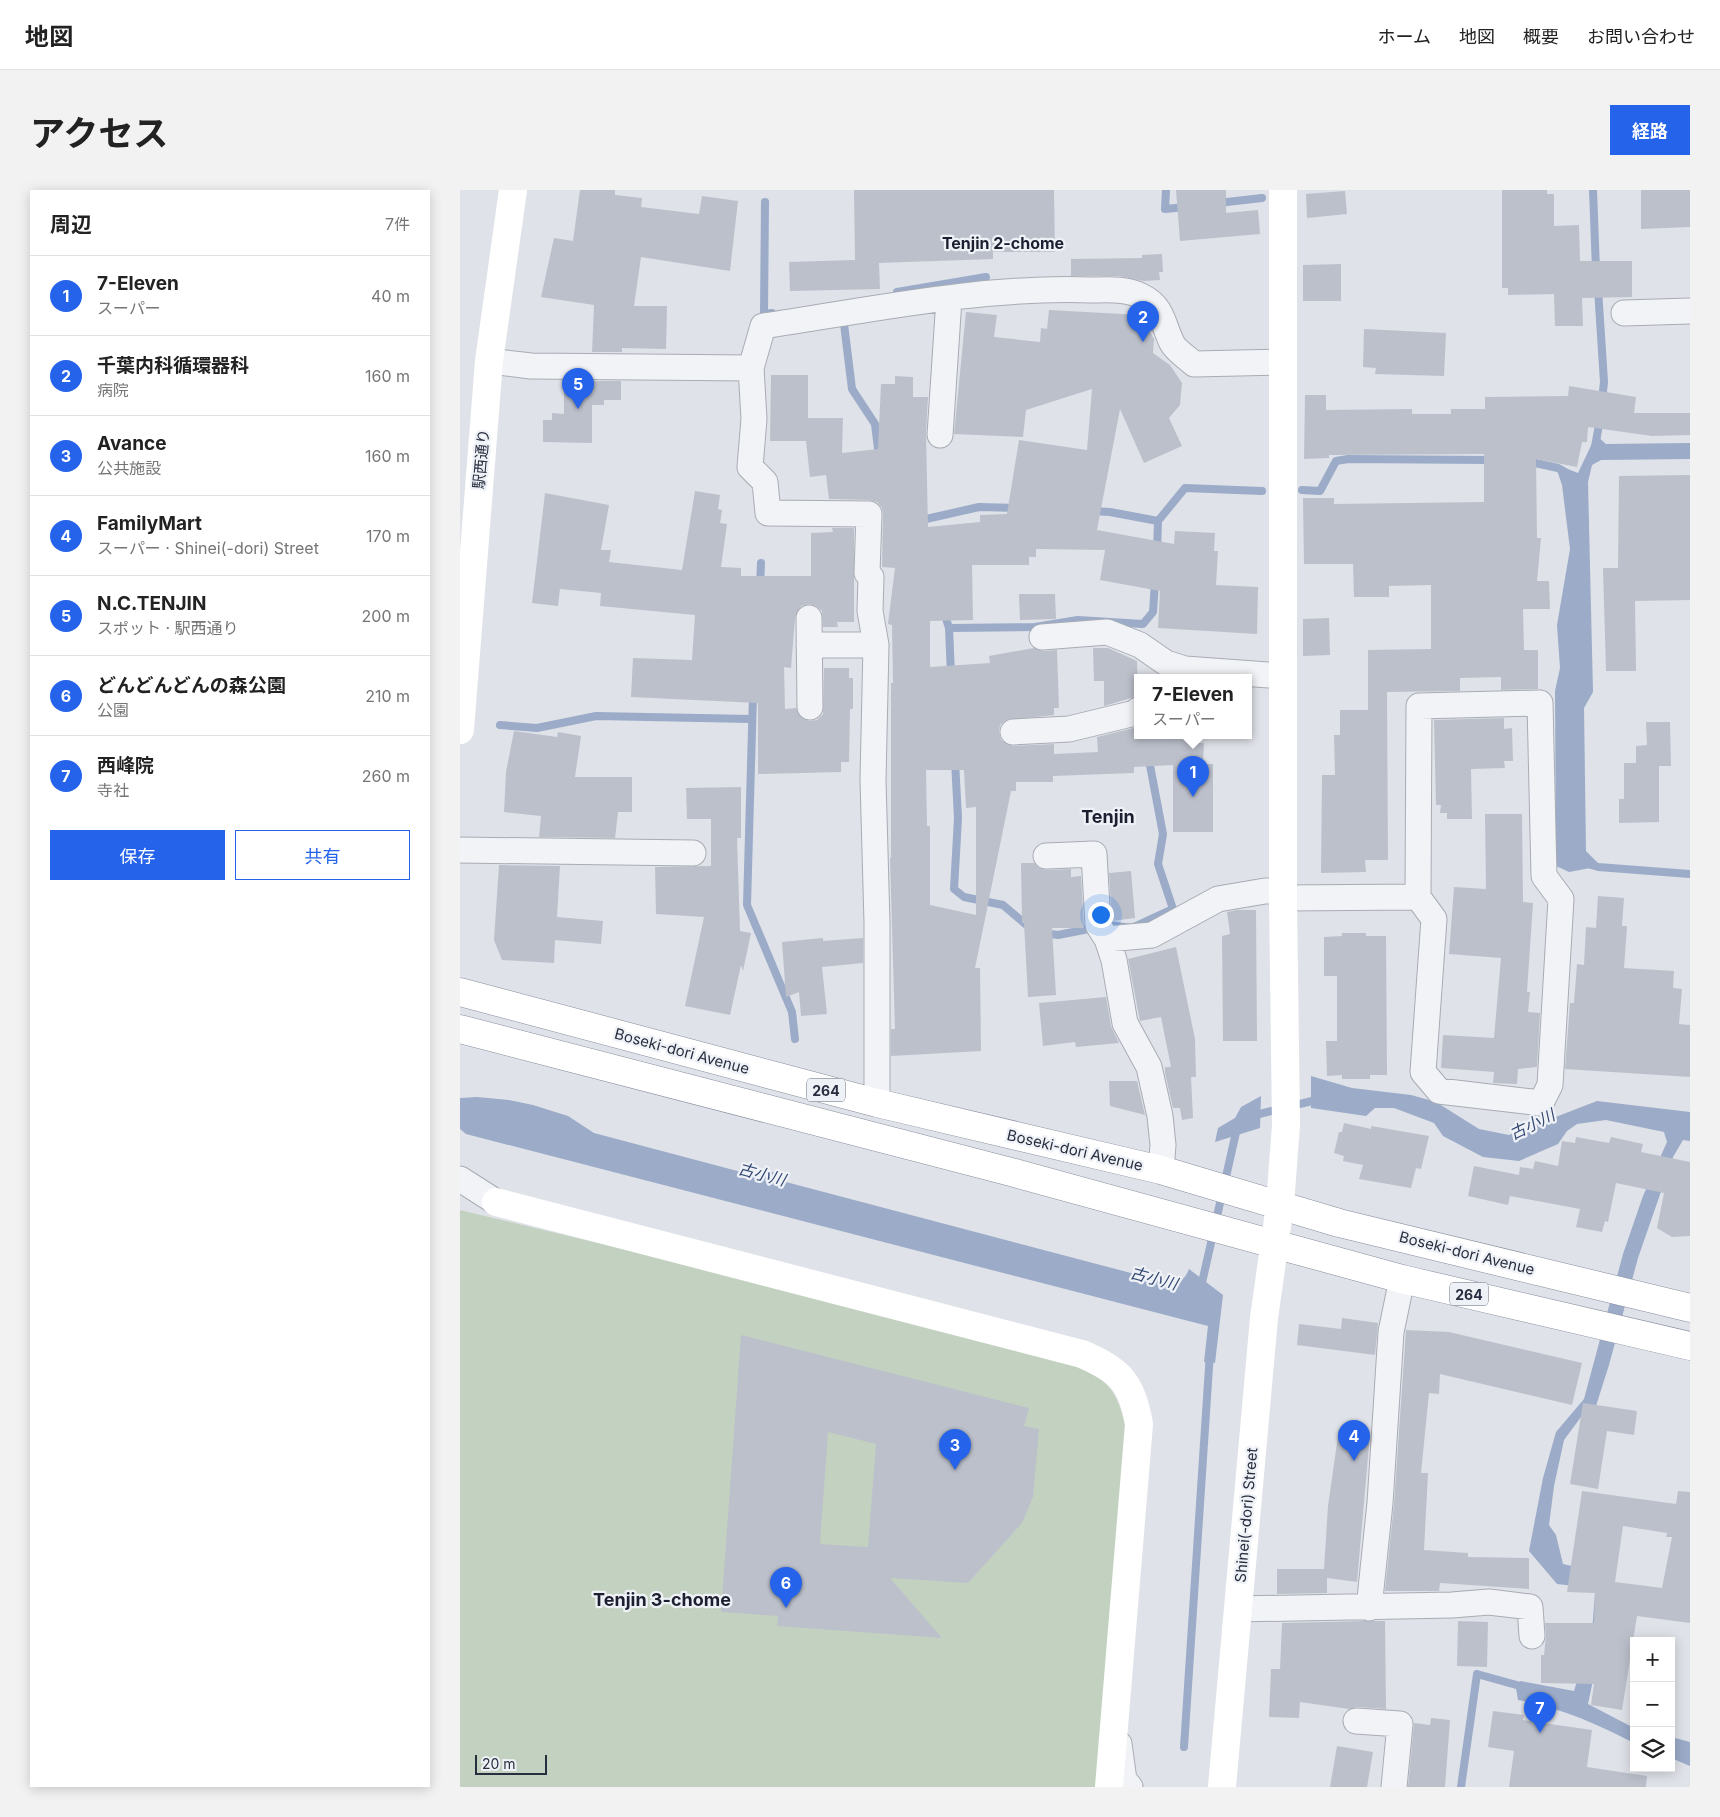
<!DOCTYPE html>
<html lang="ja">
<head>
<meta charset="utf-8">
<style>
	:root { --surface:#fff; --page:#f2f2f2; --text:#222; --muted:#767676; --line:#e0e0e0; --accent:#2563eb }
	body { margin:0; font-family:Inter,"Noto Sans JP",sans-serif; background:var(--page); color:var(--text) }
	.controls { position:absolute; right:15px; bottom:15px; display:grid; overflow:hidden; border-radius:0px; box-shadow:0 2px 12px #0003 }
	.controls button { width:45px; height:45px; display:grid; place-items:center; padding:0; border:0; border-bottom:1px solid var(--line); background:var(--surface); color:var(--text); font:25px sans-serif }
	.scale { position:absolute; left:15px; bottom:12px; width:72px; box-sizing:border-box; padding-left:5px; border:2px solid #282e3f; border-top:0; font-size:14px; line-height:18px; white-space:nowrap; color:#282e3f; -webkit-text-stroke:4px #eef1f6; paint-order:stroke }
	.you { position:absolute; left:640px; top:724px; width:18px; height:18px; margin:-12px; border:4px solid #fff; border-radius:50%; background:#1a73e8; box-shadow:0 0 0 8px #1a73e833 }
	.badge { display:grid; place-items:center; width:32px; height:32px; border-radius:50%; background:var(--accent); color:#fff; font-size:16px; font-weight:700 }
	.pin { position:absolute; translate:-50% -41px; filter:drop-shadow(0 1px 2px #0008) }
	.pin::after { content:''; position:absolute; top:26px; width:18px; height:15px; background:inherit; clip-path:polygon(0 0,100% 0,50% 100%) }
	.popup { position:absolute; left:674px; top:484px; width:118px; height:65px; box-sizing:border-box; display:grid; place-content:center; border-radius:0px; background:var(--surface); filter:drop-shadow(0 1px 4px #0005); font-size:16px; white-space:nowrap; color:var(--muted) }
	.popup b { font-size:19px; color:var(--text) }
	.popup::after { content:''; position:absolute; left:50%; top:100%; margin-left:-10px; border:10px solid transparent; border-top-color:var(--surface) }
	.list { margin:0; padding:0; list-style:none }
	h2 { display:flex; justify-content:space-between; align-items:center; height:65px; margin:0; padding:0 20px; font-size:21px }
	h2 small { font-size:16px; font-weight:400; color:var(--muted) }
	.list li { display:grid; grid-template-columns:32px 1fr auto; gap:15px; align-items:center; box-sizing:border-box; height:80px; padding:0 20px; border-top:1px solid var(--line) }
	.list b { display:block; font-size:19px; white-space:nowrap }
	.list p { margin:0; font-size:16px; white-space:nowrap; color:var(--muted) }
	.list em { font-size:16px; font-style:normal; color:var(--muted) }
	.actions { display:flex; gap:10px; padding:15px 20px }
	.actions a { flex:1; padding:11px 0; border:1px solid var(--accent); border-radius:0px; text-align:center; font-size:18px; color:var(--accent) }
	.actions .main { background:var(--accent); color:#fff }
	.icon { flex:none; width:28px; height:28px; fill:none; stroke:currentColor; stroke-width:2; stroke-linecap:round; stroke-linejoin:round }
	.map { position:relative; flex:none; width:1230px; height:1597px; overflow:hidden; border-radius:0px }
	header { display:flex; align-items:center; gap:30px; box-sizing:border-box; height:70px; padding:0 25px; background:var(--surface); border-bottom:1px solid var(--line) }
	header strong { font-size:24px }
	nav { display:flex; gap:28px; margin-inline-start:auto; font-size:18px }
	.intro { display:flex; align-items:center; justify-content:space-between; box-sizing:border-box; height:120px; padding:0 30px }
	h1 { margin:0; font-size:35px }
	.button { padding:12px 22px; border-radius:0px; background:var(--accent); color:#fff; font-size:18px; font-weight:700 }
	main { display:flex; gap:30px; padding:0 30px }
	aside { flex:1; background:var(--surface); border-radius:0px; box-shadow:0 2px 12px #0003 }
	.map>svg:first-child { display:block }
</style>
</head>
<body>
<header>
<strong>地図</strong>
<nav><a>ホーム</a><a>地図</a><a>概要</a><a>お問い合わせ</a></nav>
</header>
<div class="intro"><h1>アクセス</h1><a class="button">経路</a></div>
<main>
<aside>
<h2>周辺<small>7件</small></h2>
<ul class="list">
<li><span class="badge">1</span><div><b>7-Eleven</b><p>スーパー</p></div><em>40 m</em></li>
<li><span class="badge">2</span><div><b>千葉内科循環器科</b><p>病院</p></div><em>160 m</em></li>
<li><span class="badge">3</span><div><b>Avance</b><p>公共施設</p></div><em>160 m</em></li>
<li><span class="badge">4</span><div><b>FamilyMart</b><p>スーパー · Shinei(-dori) Street</p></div><em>170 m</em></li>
<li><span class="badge">5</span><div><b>N.C.TENJIN</b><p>スポット · 駅西通り</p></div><em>200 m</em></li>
<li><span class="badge">6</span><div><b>どんどんどんの森公園</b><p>公園</p></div><em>210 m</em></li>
<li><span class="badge">7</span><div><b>西峰院</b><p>寺社</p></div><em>260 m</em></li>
</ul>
<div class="actions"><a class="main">保存</a><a>共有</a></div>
</aside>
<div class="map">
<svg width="1230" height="1597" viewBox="0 0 1230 1597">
	<rect width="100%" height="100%" fill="#dfe2e8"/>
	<path fill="#c3d2c0" d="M 0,1020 L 259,1082 L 607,1171 C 646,1188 657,1197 666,1240 L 638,1597 L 0,1597 Z"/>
	<path fill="#9babc8" d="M 1136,245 L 1146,254 L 1230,253 L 1230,269 L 1141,270 L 1132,275 L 1128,292 L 1133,502 L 1124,518 L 1126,661 L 1141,676 L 1109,682 L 1096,676 L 1095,501 L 1100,478 L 1097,435 L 1110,359 L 1102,295 L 1095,274 L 1118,283 Z
		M 851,886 L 892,898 L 951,905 L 976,912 L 1019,939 L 1049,945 L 1137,911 L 1230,922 L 1230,951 L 1223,950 L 1213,967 L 1178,1068 L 1149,1175 L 1136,1216 L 1121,1227 L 1104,1250 L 1094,1296 L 1089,1335 L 1096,1345 L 1103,1374 L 1155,1386 L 1128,1514 L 1174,1538 L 1174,1553 C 1136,1533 1100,1518 1058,1510 L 1056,1498 L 1060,1491 L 1114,1501 L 1132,1442 L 1135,1403 L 1132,1398 L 1097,1394 L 1069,1361 L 1083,1288 L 1096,1242 L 1124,1209 L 1163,1064 L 1183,1006 L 1207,952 L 1204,942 L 1146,930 L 1117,934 L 1107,941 L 1098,954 L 1059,971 L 1023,967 L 983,946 L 974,933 L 934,918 L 915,918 L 906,926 L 851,918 Z
		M 801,906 L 800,938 L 755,952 L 758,938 L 775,928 L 781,917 Z
		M 17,907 L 49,910 L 73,915 L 108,926 L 134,943 L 300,987 L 305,986 L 308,981 L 321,984 L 326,992 L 705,1092 C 719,1094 724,1091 729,1079 L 763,1105 L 755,1173 L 744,1172 L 748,1136 L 6,944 L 0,939 L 0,908 Z
		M 1211,1547 L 1230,1552 L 1230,1576 L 1211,1568 Z"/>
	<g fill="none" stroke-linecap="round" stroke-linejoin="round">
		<path stroke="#9babc8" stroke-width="8" d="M 706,0 L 705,19 L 726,17
			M 1133,0 L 1136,80
			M 305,12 L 304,124 L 312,123
			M 758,13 L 802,8
			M 1138,99 L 1144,192 L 1142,210
			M 437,102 L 526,87
			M 383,126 L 392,199 L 415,234 L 419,267
			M 1135,257 L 1140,229
			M 1066,271 L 1098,278 L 1105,282
			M 842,300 L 860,301 L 876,271 L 888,269 L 1032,270
			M 632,321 L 650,322 L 698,331 L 725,298 L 802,301
			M 458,328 L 466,329 L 519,317 L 558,318
			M 697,361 L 698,331
			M 300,396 L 301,373
			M 484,422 L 489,438 L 491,485
			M 489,438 L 575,437 L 618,430 L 683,434 L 693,422 L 695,392
			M 293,505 L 287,715 L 332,822 L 335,849
			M 40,535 L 77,538 L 136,526 L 291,529
			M 495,571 L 498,628 L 494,699 L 504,707 L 543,715 L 570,738
			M 1128,674 L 1138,677 L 1230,684
			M 583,743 L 598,745 L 649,735 L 672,738 L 713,719 L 698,674 L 703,644 L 689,570
			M 791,926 L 860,909
			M 741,1097 L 777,938
			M 724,1557 L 750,1162
			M 1001,1597 L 1017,1484 L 1067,1498"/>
	</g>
	<path fill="#bcc0cb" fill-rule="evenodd" d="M 120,0 L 155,0 L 155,5 L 182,8 L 181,17 L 239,24 L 242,6 L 278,11 L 270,81 L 181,67 L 174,116 L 207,116 L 206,159 L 162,158 L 162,162 L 132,162 L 134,115 L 81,107 L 94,48 L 113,51 Z
		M 394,0 L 594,0 L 595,62 L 533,62 L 533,69 L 419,73 L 420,99 L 330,101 L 329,72 L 395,70 Z
		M 716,0 L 766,0 L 766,23 L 798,20 L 800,44 L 720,51 Z
		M 1042,0 L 1087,0 L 1087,4 L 1094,4 L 1094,36 L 1119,35 L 1120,71 L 1172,71 L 1172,107 L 1122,108 L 1123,136 L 1095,136 L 1094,104 L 1048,105 L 1048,98 L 1042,98 Z
		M 1181,0 L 1230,0 L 1230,37 L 1181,39 Z
		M 885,1 L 887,24 L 847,28 L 846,4 Z
		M 702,64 L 703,82 L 699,82 L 700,90 L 684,91 L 659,86 L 611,86 L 611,69 L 682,68 L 682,65 Z
		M 881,74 L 881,111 L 843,111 L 843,75 Z
		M 589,120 L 680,125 L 694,149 L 693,163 L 710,175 L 722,193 L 720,215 L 709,228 L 722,256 L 684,273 L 660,219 L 637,340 L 714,354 L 715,341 L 755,343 L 754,361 L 758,361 L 756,395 L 798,397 L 797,444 L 698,438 L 700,401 L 640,390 L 645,360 L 576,359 L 576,367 L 569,367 L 569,375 L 512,375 L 513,430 L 470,431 L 470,477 L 530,473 L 529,466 L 574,458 L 583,461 L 597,460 L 599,518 L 594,518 L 594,525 L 546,530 L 540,535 L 539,542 L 541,550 L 553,556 L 594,554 L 594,564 L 638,562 L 637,547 L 678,537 L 678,546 L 739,546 L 739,553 L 744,553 L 743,574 L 753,574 L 753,642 L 713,642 L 713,575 L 674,577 L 674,583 L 593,586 L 593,592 L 556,592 L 556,601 L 551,601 L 515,778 L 520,778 L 521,861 L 431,866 L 431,839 L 435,839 L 430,668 L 431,668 L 431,493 L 433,493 L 432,435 L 428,434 L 435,378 L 422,377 L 423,324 L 422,318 L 417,312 L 409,310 L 369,309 L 366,285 L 350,287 L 346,251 L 310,251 L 311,185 L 348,185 L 348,228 L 383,228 L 382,263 L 418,259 L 421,194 L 435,194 L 435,186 L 453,187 L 453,207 L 468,207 L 466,243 L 468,337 L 520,332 L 520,325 L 547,324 L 559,250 L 627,260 L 632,199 L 566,220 L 563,247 L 494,244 L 506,122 L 537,125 L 534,147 L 580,152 L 581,138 L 587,139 ZM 466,580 L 504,580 L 506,618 L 516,617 L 516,725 L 470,715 L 470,636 L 467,636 Z
		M 904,139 L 986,143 L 984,186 L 915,184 L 916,178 L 903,177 Z
		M 104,191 L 161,191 L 161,210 L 144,210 L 144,215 L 132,215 L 132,253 L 83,252 L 83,230 L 92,230 L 92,223 L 104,224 Z
		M 1109,196 L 1176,207 L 1174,223 L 1230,223 L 1230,245 L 1192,246 L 1128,237 L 1127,252 L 1122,252 L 1117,277 L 1076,269 L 1077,348 L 1081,348 L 1077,391 L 1089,391 L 1090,419 L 1063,419 L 1064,460 L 1078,460 L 1078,499 L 1041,500 L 1041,487 L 1000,488 L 1000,501 L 927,502 L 928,670 L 905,670 L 906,682 L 861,683 L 862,585 L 875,585 L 874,545 L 880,545 L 880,520 L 908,520 L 908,460 L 971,459 L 971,395 L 929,396 L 929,407 L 894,407 L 893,374 L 844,374 L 843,308 L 874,308 L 874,314 L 1024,312 L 1024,264 L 869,265 L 869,268 L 844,269 L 845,205 L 866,205 L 866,220 L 952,219 L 952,224 L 991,224 L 991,219 L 1025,219 L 1025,207 L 1108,206 Z
		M 1230,285 L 1230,410 L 1175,411 L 1176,481 L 1146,481 L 1143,378 L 1158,378 L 1159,286 Z
		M 235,301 L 260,305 L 258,319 L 262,320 L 260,333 L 267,334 L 261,377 L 281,378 L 281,386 L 351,386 L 351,343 L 373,342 L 372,338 L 394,338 L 394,432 L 377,432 L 378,437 L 363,437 L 362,421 L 356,416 L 349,414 L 341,416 L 335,428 L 331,478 L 324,477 L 325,519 L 336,518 L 343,529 L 350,531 L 357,530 L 363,524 L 364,478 L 389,478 L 389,488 L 393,488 L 393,519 L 390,519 L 389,572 L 381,572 L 381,582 L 298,584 L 298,513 L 171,507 L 173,468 L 232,470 L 235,425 L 140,416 L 141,403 L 100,399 L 98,416 L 72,413 L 85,303 L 149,315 L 141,360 L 151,360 L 149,372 L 222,380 Z
		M 559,404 L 595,404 L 596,429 L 560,430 Z
		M 869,428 L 870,465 L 843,466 L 843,429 Z
		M 633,458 L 648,458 L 677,471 L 678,506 L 644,516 L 644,491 L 634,491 Z
		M 1044,528 L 1044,539 L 1052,538 L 1053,571 L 1044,571 L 1045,578 L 1011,579 L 1012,629 L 987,629 L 987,623 L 980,623 L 981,615 L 976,615 L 974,530 Z
		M 1186,532 L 1210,532 L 1211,576 L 1199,576 L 1199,632 L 1159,633 L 1159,609 L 1164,609 L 1164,573 L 1176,573 L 1176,556 L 1187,555 Z
		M 54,541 L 97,547 L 98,542 L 121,546 L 115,587 L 172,587 L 172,622 L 158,622 L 155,648 L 79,647 L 81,626 L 44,622 L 46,582 Z
		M 281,597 L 281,648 L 277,648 L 280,741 L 291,743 L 283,781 L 281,775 L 270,825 L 225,816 L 244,727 L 196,724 L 195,677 L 251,676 L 251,629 L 227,629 L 226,598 Z
		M 1025,624 L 1062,624 L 1063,712 L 1073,713 L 1067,802 L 1070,802 L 1068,822 L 1080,823 L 1077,877 L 1058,879 L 1057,894 L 1033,893 L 1034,882 L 981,878 L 983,845 L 1034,848 L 1041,768 L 989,764 L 994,697 L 1026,699 Z
		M 561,673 L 574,673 L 579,678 L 586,680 L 611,679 L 611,687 L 621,686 L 624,738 L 592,738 L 596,805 L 568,807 L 564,733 L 562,733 Z
		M 39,675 L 100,676 L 97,727 L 143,731 L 141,754 L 95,750 L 94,773 L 42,770 L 34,750 Z
		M 671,681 L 675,728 L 652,731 L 649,683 Z
		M 1138,706 L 1164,708 L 1162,736 L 1167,736 L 1164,778 L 1214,781 L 1213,798 L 1222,799 L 1219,834 L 1230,835 L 1230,887 L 1105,879 L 1110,813 L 1114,813 L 1117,774 L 1124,775 L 1126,737 L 1136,738 Z
		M 777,720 L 796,720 L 797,851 L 763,851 L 762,746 L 770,744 L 767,722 Z
		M 882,743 L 906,743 L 906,746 L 926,746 L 927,885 L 910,885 L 910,889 L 882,889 L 882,885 L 867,886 L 866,851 L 877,851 L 877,786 L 864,786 L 864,747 L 882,746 Z
		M 363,748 L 363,751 L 403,748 L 403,773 L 362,777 L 367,824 L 341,826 L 339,802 L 326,807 L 322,752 Z
		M 716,757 L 735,849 L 736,887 L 731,887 L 733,928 L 722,930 L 720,918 L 713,918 L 705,883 L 705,877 L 711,877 L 701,827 L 680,831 L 668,769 Z
		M 646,807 L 651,836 L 659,853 L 616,857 L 615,852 L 583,856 L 579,813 Z
		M 649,891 L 677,891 L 685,925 L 650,916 Z
		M 884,933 L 911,939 L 911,936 L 969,946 L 961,979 L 956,978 L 951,998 L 899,989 L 903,975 L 883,971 L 884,966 L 874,963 L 879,942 L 882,942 Z
		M 1116,947 L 1149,953 L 1151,947 L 1183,954 L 1181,962 L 1230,972 L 1230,1046 L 1212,1047 L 1197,1038 L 1204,1003 L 1156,993 L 1148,1032 L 1145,1031 L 1142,1042 L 1116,1037 L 1120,1019 L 1050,1006 L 1048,1015 L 1008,1006 L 1014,976 L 1059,985 L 1060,977 L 1073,979 L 1075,971 L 1098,976 L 1102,951 L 1115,953 Z
		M 882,1128 L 918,1133 L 915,1165 L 837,1155 L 839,1134 L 881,1139 Z
		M 946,1140 L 989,1142 L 1122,1173 L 1112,1215 L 980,1184 L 979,1204 L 969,1203 L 961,1283 L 968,1283 L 964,1360 L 1008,1363 L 1008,1367 L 1069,1368 L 1069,1399 L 980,1393 L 979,1401 L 925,1401 L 934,1314 Z
		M 281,1145 L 569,1218 L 564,1236 L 579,1239 L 573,1307 L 562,1333 L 508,1393 L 430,1388 L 482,1448 L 317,1436 L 318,1426 L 261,1422 ZM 368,1242 L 416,1254 L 408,1357 L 360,1354 Z
		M 1123,1213 L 1177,1221 L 1174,1245 L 1147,1241 L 1138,1299 L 1110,1294 Z
		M 879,1239 L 910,1244 L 897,1392 L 867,1388 L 867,1403 L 817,1404 L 817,1379 L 864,1379 L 868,1316 Z
		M 1122,1301 L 1216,1314 L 1218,1301 L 1230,1302 L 1230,1433 L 1177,1426 L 1162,1520 L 1131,1515 L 1134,1494 L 1081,1493 L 1081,1465 L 1084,1465 L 1086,1446 L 1085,1433 L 1134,1433 L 1135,1403 L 1107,1402 ZM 1163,1336 L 1207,1343 L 1206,1347 L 1212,1347 L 1202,1398 L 1155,1392 Z
		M 904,1431 L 925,1431 L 926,1519 L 897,1517 L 889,1519 L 840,1512 L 839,1528 L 809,1527 L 811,1479 L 820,1479 L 822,1433 Z
		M 998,1431 L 1028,1432 L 1027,1477 L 997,1476 Z
		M 1033,1521 L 1064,1525 L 1063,1530 L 1132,1540 L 1127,1577 L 1187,1586 L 1186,1597 L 1049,1597 L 1054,1561 L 1028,1557 Z
		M 971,1528 L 990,1530 L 985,1597 L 948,1597 L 954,1533 L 970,1535 Z
		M 877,1556 L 913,1562 L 907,1597 L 870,1597 Z"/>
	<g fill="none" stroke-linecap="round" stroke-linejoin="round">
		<defs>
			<path id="street" d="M 1164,123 L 1230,121
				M 29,171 L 71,176 L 291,178 L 303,136 C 411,120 522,96 631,100 C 648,100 668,98 683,107 C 703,117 703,135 712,153 C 716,161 728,168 734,174 L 822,172
				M 291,178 L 294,229 L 290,277 L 305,292 L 308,323 L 409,324 L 407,383 L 411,387 L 410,421 L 416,455 L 413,590 L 417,733 L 417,913
				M 480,245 L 489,109
				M 349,428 L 350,517
				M 582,447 L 647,442 L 680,455 L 706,473 L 725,479 L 823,486
				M 349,455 L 416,455
				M 553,542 L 609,539 L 675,523 L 678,520
				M 0,660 L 233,663
				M 586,666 L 634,664 L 638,735 L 647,749 L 654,770 L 665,833 L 689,877 L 700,926 L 703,955 L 701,980
				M 823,708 L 958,707 L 959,516 L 1080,513 L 1084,686 L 1101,709 L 1090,895 L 1081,913 L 979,901 L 963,882 L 974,729 L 958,707
				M 647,749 L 692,745 L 758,709 L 805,701 L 823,701
				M 0,989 L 36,1012
				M 909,1418 L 920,1313 L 931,1142 L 942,1089
				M 778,1419 L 992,1415 L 1029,1412 L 1070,1417 L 1072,1446
				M 896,1531 L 940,1534 L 934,1597
				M 659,1554 L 664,1590 L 670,1597"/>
			<path id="highway" d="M 0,802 L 417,913 L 701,980 L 879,1033 L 1230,1118
				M 0,839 L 551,982 L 942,1089 L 1230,1156"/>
		</defs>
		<use href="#street" stroke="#a8acb5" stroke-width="27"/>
		<use href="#highway" stroke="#878d9e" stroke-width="29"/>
		<use href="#street" stroke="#f2f3f6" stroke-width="25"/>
		<path stroke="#fff" stroke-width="28" d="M 0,540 L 29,171 L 53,0
			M 36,1012 L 622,1164 C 660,1180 672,1193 679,1234 L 649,1597
			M 762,1597 L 804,1128 L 820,1015 L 826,935 L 823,708 L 823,0"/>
		<use href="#highway" stroke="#fff" stroke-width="28"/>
	</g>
	<g text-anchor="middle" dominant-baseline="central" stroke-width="4.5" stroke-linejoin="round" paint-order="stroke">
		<g fill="#eef1f6" stroke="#636876" stroke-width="1">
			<rect x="347" y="888.5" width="38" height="23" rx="4"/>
			<rect x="990" y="1092.5" width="38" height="23" rx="4"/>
		</g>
		<g font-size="14" font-weight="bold" fill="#282e3f">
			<text x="366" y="900">264</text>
			<text x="1009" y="1104">264</text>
		</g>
		<g font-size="15" fill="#282e3f" stroke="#eef1f6">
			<text transform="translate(21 269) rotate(-85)">駅西通り</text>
			<text transform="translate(222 861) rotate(15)">Boseki-dori Avenue</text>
			<text transform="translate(615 960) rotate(13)">Boseki-dori Avenue</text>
			<text transform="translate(1007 1063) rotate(14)">Boseki-dori Avenue</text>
			<text transform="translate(786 1325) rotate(-85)">Shinei(-dori) Street</text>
		</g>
		<g font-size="16" font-weight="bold" fill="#1b1f30" stroke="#eef1f6">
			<text x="543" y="53">Tenjin 2-chome</text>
		</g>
		<g font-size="16" font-style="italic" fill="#334872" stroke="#eef1f6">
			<text transform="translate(1072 934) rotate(-26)">古小川</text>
			<text transform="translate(302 984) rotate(15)">古小川</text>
			<text transform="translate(694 1088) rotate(15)">古小川</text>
		</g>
		<g font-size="18" font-weight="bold" fill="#1b1f30" stroke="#eef1f6">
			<text x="648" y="626">Tenjin</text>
			<text x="202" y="1409">Tenjin 3-chome</text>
		</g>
	</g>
</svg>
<div class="controls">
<button>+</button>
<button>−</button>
<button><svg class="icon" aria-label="layers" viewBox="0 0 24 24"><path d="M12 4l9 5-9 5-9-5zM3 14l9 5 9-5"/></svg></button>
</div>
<div class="scale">20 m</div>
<div class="you"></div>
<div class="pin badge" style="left:733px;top:607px">1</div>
<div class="popup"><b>7-Eleven</b>スーパー</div>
<div class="pin badge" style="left:683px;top:152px">2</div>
<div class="pin badge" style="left:495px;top:1280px">3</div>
<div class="pin badge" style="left:894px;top:1271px">4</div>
<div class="pin badge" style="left:118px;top:219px">5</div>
<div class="pin badge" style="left:326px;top:1418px">6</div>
<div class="pin badge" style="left:1080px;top:1543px">7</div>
</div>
</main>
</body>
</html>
